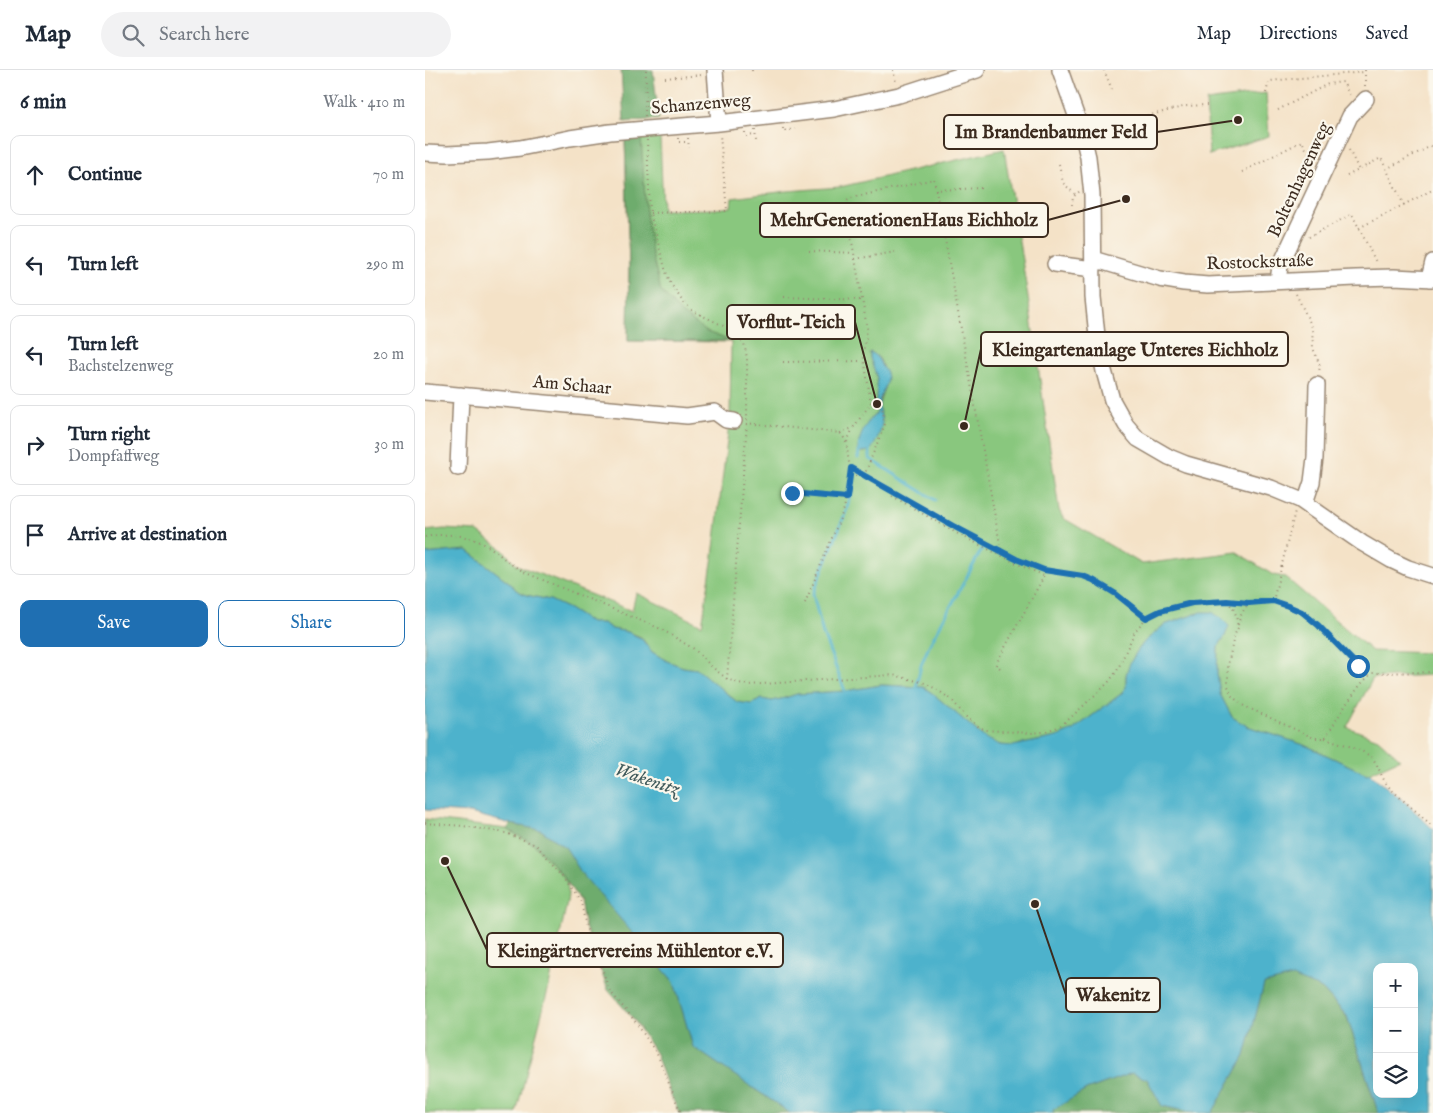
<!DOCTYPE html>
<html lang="en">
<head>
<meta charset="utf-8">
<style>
	:root { --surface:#fff; --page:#f2f2f3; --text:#1f2937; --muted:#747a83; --line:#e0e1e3; --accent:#1f6fb2 }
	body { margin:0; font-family:"IM FELL English",serif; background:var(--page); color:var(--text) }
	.controls { position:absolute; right:15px; bottom:15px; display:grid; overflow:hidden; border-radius:10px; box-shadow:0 5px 20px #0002 }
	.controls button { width:45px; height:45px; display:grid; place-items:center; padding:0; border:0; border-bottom:1px solid var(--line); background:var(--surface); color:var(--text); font:25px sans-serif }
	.stop { position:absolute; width:15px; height:15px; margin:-11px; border:4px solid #1f6fb2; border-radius:50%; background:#fff }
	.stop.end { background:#1f6fb2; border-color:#fff; box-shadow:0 1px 5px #0008 }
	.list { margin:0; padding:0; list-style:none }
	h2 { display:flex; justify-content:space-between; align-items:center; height:65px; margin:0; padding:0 20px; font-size:21px }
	h2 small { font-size:16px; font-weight:400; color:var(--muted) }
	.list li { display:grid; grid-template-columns:32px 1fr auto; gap:15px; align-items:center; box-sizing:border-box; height:80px; margin:0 10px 10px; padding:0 10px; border:1px solid var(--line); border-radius:10px }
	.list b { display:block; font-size:19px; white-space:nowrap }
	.list p { margin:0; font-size:16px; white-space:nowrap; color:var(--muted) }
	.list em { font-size:16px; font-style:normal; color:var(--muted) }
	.actions { display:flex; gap:10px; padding:15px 20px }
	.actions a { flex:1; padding:11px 0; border:1px solid var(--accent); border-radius:10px; text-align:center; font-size:18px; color:var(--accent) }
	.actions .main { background:var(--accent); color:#fff }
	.icon { flex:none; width:28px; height:28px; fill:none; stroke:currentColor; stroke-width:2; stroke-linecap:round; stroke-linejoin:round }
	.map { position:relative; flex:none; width:1008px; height:1043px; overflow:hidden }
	header { display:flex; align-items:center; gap:30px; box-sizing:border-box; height:70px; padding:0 25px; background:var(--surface); border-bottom:1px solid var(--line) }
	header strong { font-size:24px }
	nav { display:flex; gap:28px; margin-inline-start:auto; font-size:18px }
	.search { width:350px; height:45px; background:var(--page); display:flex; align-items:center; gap:12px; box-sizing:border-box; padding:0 18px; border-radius:28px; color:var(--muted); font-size:19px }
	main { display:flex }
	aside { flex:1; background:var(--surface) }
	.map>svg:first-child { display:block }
</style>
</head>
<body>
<header>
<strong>Map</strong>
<div class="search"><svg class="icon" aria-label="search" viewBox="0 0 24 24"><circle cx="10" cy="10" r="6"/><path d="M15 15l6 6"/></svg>Search here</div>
<nav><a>Map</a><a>Directions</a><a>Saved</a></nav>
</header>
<main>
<aside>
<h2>6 min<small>Walk · 410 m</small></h2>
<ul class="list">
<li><svg class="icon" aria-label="ahead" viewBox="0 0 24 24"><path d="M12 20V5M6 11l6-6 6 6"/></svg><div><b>Continue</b></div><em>70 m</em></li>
<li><svg class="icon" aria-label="left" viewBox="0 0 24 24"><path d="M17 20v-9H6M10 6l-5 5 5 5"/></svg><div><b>Turn left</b></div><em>290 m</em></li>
<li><svg class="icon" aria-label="left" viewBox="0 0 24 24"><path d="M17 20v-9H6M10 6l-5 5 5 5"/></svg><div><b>Turn left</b><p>Bachstelzenweg</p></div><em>20 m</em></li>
<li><svg class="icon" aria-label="right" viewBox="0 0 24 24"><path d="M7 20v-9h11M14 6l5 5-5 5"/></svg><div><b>Turn right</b><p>Dompfaffweg</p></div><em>30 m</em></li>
<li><svg class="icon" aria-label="arrive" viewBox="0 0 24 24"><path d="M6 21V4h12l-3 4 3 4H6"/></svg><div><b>Arrive at destination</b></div></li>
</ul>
<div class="actions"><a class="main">Save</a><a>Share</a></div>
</aside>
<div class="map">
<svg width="1008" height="1043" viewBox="0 0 1008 1043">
	<rect width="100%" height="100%" fill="#fbf7ec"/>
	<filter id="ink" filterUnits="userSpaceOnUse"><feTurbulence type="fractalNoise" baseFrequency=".02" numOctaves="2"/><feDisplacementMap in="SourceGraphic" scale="10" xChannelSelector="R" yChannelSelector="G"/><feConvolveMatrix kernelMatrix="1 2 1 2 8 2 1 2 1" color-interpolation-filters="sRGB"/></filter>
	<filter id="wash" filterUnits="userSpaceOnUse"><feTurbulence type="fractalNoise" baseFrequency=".0096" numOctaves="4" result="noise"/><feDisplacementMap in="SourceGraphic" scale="20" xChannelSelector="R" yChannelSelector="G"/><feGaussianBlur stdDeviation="1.12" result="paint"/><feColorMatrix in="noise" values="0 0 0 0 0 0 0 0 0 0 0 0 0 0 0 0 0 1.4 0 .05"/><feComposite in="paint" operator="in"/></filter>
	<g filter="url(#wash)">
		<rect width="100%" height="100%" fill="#f4e2c7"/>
		<path fill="#89c77e" stroke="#62784e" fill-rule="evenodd" d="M 841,23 L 844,66 L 784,85 L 781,31 Z
			M 235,65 L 238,140 L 291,139 L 306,137 L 307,128 L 362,121 L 415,117 L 579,79 L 603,227 L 634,440 L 638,448 L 717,494 L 812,482 L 848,505 L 860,507 L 947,581 L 1008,583 L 1008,605 L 948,608 L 922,657 L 953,669 L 975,689 L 942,704 L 882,676 L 822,656 L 807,647 L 795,624 L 792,603 L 793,577 L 800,566 L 776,542 L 739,555 L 719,572 L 711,583 L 701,605 L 701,617 L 696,624 L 648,660 L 632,667 L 588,676 L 575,675 L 560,668 L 507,623 L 498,617 L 456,615 L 420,621 L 372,624 L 360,628 L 347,631 L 337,629 L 326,634 L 312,632 L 272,599 L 258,597 L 242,591 L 227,582 L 216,567 L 203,562 L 187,559 L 178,553 L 166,553 L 144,539 L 125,530 L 101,525 L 91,520 L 85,513 L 42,480 L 0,484 L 0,461 L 19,459 L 52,461 L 77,479 L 92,495 L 207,541 L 211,523 L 277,555 L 288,486 L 305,346 L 306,272 L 203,271 L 204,197 L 200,69 ZM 445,282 C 449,285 453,286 455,290 C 458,295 461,313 459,318 C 455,331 452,335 457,349 L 440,382 L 433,382 L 433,379 L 446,348 L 452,343 L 451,335 L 452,308 L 445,288 Z
			M 0,749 L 82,759 L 110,775 L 139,807 C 145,817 143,827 141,837 L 124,916 L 91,1043 L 0,1043 Z"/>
		<path fill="#6eac6d" stroke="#546b46" d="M 196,0 L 228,0 L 234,49 L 199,52 Z
			M 216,67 L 221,144 L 227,184 L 236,221 L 256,243 L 282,262 L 306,271 L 203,271 L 204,197 L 200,69 Z
			M 86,754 L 116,760 L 141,778 L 158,804 L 249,912 L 268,977 L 365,1043 L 254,1043 L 244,1021 L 231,984 L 210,951 L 183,920 L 160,857 L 155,832 L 139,807 L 110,775 L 82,759 Z
			M 867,906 L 897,919 L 922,947 L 953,1042 L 952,1043 L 787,1043 L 820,986 L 839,914 Z
			M 707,1003 L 722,1009 L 737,1036 L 769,1043 L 628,1043 L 627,1040 L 661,1020 Z"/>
		<path fill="#4db2cc" stroke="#446e75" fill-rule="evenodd" d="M 445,282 C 453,287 454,289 457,297 C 458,298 461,302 461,303 C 465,314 454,323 454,333 C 453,340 457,346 457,353 C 457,358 449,379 444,381 C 440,382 436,382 433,382 C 432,372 438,360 443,352 C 446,348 449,346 452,343 L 451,335 L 452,308 L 445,288 Z
			M 42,480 L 85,513 L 91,520 L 101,525 L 125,530 L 144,539 L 166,553 L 178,553 L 187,559 L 203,562 L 216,568 L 227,582 L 242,591 L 258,597 L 272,599 L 312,632 L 326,634 L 337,629 L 347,631 L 360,628 L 372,624 L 420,621 L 456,615 L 498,617 L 507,623 L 560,668 L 575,675 L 588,676 L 632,667 L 648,660 L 696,624 L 701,617 L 701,605 L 705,593 L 711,583 L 719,572 L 739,555 L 776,542 L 787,542 L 796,548 L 804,556 L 800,566 L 793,577 L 792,603 L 795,624 L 807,647 L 822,656 L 882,676 L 942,704 L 944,703 L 981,733 L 1008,759 L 1008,1043 L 952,1043 L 953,1042 L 922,946 L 897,919 L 867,907 L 839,914 L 820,986 L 787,1043 L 769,1043 L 737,1036 L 722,1009 L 707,1003 L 661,1020 L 628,1040 L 628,1043 L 365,1043 L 268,977 L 249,912 L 157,804 L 141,778 L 116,760 L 86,754 L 45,743 L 0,740 L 0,484 ZM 952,897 L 989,897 L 989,1024 L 952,1024 Z"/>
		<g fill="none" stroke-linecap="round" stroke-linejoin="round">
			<path stroke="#4db2cc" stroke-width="3" d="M 433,388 L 434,382
				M 445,389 L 445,380
				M 447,390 L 510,430
				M 491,617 L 496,595 L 504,576 L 557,479
				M 420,621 L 398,564 L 388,524 L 422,439 L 428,407"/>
		</g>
	</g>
	<g filter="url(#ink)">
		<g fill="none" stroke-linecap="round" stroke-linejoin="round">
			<defs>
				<path id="minor" d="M 290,0 L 294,53
					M 635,0 L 657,62 L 663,87 L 667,125 L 668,227 L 672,266 L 679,301 L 687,330 L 701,355 L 713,369 L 744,387 L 761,394 L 846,418 L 875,430 L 937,473 L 966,490 L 983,498 L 1008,506
					M 0,83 L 22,84 L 63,82 L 95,78 L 145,68 L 185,62 L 294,53 L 409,39 L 474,25 L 552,0
					M 668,189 L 735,209 L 759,213 L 783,215 L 931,208 L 969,207 L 1008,209
					M 630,194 L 668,199
					M 1004,209 L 1008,192
					M 853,211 L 855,196 L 925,46 L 941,29
					M 0,322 L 262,346 L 290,342 L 301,350 L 309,351
					M 33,398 L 36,325
					M 880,433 L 887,412 L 890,388 L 892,315"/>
			</defs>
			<use href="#minor" stroke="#988672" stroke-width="18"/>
			<path stroke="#988672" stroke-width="2" stroke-dasharray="1 4" stroke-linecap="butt" d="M 327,0 L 327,3
				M 468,0 L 471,12
				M 679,0 L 688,22
				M 940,0 L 940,18
				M 240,8 L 277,5
				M 841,23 L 844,11 L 940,2
				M 853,40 L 903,14 L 918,12 L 926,28
				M 220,46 L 221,0
				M 358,58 L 358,61 L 370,59
				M 669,59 L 762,36 L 782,35
				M 330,60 L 331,71
				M 320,62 L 320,66 L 330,65
				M 253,68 L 253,72 L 263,72
				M 263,68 L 264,78
				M 222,70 L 225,143 L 241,202 L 246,214 L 258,232 L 268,241 L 309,261 L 319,273 L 322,288 L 322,353 L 302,609
				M 924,80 L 934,100
				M 634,94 L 638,113 L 650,124
				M 961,99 L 1008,75
				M 817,102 L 877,71 L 889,94
				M 922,106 L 956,88 L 979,135
				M 510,120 L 559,118
				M 647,135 L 648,127 L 655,121
				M 225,143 L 302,141 L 295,65
				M 934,158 L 1007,120 L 1008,122
				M 884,167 L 927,144 L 952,194
				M 384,181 L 429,183
				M 785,183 L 788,203
				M 430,189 L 470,182
				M 871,224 L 887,257 L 888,278 L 895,296 L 894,302
				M 359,227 L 437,230
				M 358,292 L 438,291
				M 321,353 L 415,363 C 426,374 420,385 426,398 L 433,402 L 530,457 L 591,489 L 619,500 L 658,506 L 668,510 L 691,524 L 720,548
				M 415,363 L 428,358 L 446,333 L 438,282 L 441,268 L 442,258 L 421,137 L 422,131 L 426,128 L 509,109 L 576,480
				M 422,372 L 428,358
				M 425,405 L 432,406
				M 439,406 L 460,354 L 457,337
				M 367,423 L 422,428
				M 467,426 L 535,465 L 597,496 L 618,505
				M 0,467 C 25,462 49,465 70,481 C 75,485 79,489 85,493 C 90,497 96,500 101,503 L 236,559 L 269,579 L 287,597 L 302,609 L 310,612 L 323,615 L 468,605 L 500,613 L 511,619 L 527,630 L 540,646 L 554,657 L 561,660 L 605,663 L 618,662 L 633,657 L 642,651 L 683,613 L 692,601 L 710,561 L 721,548 L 735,541 L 767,533 L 802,531 L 824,533 L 848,531 L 877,542 L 893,555 L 933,596 L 947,603 L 1008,602
				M 802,531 L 808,538 L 811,545 L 813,558 L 809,566 L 803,595 L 803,616 L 806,625 L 817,635 L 889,668 L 900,668 L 922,633 L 936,614 L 947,603
				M 848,531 L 870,441
				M 380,533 L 419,439 L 426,398
				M 813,555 C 815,546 818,540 824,533
				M 575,598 L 571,595 L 572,592 L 618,508 L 619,500
				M 900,668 C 913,673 936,678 947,688 C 954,695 956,709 965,718 C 978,731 994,743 1008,757
				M 0,753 L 38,756 L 81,763 L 111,775 L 140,807 L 156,832 L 161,857 L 175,892 L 184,920 L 210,951 L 232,984 L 256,1043
				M 0,824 L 2,824"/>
			<use href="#minor" stroke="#fff" stroke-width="15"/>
		</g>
	</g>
	<g fill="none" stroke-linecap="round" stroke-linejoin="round" filter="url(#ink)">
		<path stroke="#1f6fb2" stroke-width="6" d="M 367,423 L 422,428 L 426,398 L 530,457 L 591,489 L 619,500 L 658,506 L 668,510 L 691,524 L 721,548 L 735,541 L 767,533 L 802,531 L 824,533 L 848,531 L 863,536 L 877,542 L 893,555 L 933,596"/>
	</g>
	<g text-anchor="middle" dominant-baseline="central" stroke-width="4.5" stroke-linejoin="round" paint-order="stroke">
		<g font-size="18" fill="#3b2a1e" stroke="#fbf7ec">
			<text transform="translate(276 35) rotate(-5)">Schanzenweg</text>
			<text transform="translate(875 110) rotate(-65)">Boltenhagenweg</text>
			<text transform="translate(835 193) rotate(-2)">Rostockstraße</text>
			<text transform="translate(147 316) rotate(5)">Am Schaar</text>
		</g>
		<g font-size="19" font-style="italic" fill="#415a5b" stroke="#fbf7ec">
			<text transform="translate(222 710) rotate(18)">Wakenitz</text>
		</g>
	</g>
	<path fill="none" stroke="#3b2a1e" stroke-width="2" d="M813 50L732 62M701 129L623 150M452 334L430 252M539 356L556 279M20 791L62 880M610 834L641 925"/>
	<g fill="#3b2a1e" stroke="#fbf7ec" stroke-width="2">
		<circle cx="813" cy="50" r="5"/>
		<circle cx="701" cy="129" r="5"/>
		<circle cx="452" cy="334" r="5"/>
		<circle cx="539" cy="356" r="5"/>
		<circle cx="20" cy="791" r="5"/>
		<circle cx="610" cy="834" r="5"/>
	</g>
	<g fill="#fbf7ec" stroke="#3b2a1e" stroke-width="2">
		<rect x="519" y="45" width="213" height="34" rx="5"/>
		<rect x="335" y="133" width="288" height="34" rx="5"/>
		<rect x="302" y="235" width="128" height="34" rx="5"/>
		<rect x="556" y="262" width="307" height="34" rx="5"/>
		<rect x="62" y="863" width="296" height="34" rx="5"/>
		<rect x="641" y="908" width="94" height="34" rx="5"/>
	</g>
	<g font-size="19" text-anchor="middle" font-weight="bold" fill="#3b2a1e">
		<text x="626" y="68">Im Brandenbaumer Feld</text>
		<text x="479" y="156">MehrGenerationenHaus Eichholz</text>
		<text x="366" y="258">Vorflut-Teich</text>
		<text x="710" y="286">Kleingartenanlage Unteres Eichholz</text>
		<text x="210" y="887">Kleingärtnervereins Mühlentor e.V.</text>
		<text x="688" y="931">Wakenitz</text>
	</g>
</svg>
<div class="controls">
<button>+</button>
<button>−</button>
<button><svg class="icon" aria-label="layers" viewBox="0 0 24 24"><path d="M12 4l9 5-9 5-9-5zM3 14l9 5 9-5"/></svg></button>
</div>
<div class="stop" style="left:933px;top:596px"></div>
<div class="stop end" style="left:367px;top:423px"></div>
</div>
</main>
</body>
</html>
